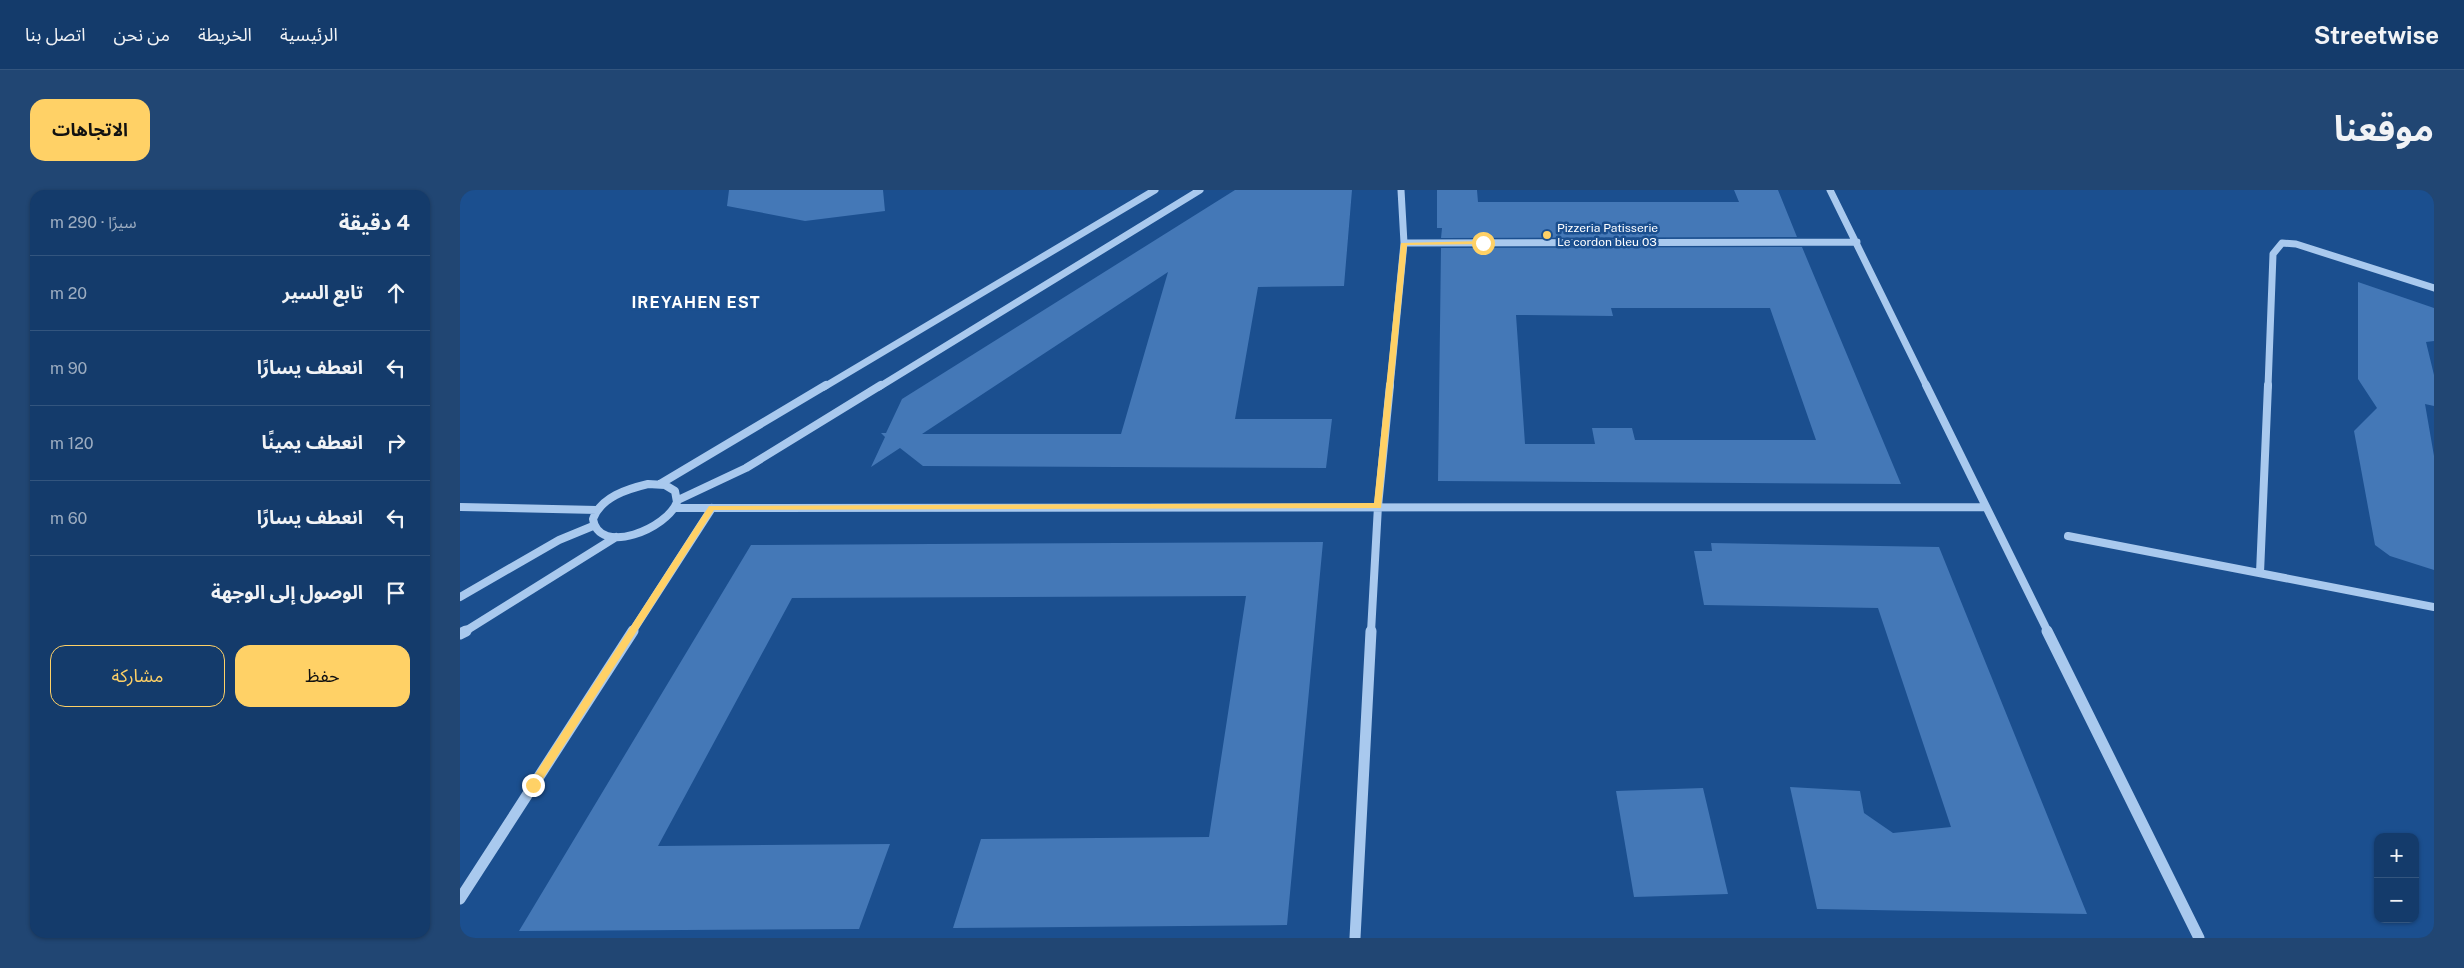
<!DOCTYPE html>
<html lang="ar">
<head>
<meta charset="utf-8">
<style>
	:root { --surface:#143b6b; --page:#214673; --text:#f1f3f6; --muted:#9dadc1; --line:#33557e; --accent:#ffd166 }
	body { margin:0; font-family:"Public Sans","Noto Sans Arabic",sans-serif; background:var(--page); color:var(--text); direction:rtl }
	.controls { position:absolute; right:15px; bottom:15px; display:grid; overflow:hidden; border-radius:10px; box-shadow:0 1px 4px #0004 }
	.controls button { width:45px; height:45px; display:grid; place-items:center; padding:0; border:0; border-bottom:1px solid var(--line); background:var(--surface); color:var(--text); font:25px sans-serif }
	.stop { position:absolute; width:15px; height:15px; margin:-11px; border:4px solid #ffd166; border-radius:50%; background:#fff }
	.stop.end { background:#ffd166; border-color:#fff; box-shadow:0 1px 5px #0008 }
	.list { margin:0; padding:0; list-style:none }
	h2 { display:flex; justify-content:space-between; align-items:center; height:65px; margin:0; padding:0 20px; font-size:21px }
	h2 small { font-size:16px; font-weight:400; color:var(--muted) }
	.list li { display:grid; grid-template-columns:32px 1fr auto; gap:15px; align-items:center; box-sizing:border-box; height:75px; padding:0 20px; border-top:1px solid var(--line) }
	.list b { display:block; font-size:19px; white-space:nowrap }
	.list em { font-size:16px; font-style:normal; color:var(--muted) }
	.actions { display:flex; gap:10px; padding:15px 20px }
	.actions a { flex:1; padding:11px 0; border:1px solid var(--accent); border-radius:15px; text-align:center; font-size:18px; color:var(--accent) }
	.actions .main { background:var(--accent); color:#111 }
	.icon { flex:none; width:28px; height:28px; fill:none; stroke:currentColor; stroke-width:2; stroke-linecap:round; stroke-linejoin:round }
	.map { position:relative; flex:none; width:1974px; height:748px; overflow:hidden; direction:ltr; border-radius:15px }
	header { display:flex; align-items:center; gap:30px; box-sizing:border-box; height:70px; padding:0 25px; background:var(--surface); border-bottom:1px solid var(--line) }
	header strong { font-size:24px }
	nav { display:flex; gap:28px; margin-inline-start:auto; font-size:18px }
	.intro { display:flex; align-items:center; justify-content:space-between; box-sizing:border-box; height:120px; padding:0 30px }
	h1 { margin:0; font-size:35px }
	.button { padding:12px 22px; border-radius:15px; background:var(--accent); color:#111; font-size:18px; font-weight:700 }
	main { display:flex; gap:30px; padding:0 30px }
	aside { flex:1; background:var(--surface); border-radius:15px; box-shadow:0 1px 4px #0004 }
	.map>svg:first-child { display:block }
</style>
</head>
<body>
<header>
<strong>Streetwise</strong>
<nav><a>الرئيسية</a><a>الخريطة</a><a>من نحن</a><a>اتصل بنا</a></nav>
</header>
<div class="intro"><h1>موقعنا</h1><a class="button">الاتجاهات</a></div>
<main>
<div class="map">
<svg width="1974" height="748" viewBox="0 0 1974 748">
	<rect width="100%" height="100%" fill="#1b4f8f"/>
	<path fill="#4478b7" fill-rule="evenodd" d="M 269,0 L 423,0 L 425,21 L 345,31 L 267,16 Z
		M 775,0 L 892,0 L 884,96 L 798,97 L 775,229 L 872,229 L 866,278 L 463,276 L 440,258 L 411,277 L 425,247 L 421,243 L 426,243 L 442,209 ZM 708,82 L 661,244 L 462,244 Z
		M 977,0 L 1017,0 L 1018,12 L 1279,12 L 1274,0 L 1318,0 L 1337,47 L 981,48 L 982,38 L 977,38 Z
		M 1342,57 L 1441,294 L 978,291 L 981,58 ZM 1151,118 L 1310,118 L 1356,250 L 1175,250 L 1172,238 L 1132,238 L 1135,254 L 1065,254 L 1056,125 L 1153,126 Z
		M 1898,92 L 1974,118 L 1974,151 L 1966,152 L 1974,185 L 1974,216 L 1965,214 L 1974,266 L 1974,380 L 1930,366 L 1915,355 L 1894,241 L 1917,218 L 1898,189 Z
		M 863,352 L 827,735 L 493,738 L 521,649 L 749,647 L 786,406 L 332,408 L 198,656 L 430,654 L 399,739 L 59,741 L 291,355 Z
		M 1251,353 L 1479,357 L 1627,724 L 1357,719 L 1330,597 L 1400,601 L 1404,623 L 1433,643 L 1491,637 L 1418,418 L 1244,415 L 1234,361 L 1252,361 Z
		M 1243,598 L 1268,704 L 1174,707 L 1156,601 Z"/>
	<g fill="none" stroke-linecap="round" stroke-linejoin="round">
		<path stroke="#a9c9ee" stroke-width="7" d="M 1370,0 L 1467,197
			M 944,53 L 1397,52
			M 364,197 L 695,0
			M 419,197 L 740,0
			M 930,197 L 944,53 L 941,0
			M 1808,197 L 1813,64 L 1822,53 L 1836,54 L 1974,98"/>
		<path stroke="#a9c9ee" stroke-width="8" d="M 1466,195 L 1588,442
			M 188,294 L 205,295 L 215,301 L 217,312 C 208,338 139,367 133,329 C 141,307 167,299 188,294 Z
			M 200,294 L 366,195
			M 218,310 L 286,278 L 421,195
			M 0,317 L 137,320
			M 215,318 L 1525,317
			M 1608,346 L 1974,417
			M 1800,383 L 1808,195
			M 0,407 L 99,350 L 133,336
			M 4,442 L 156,347
			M 172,442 L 252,318
			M 911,442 L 918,316 L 930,195"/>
		<path stroke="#a9c9ee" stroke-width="11" d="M 1587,441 L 1739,748
			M 0,444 L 6,441
			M 0,709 L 173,441
			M 895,748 L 911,441"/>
	</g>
	<path fill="#ffd166" d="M 1023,51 L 1025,54 L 947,55 L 921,318 L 254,320 L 77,598 L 70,598 L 70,592 L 249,316 L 914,313 L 941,53 Z"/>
	<circle fill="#ffd166" stroke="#1b4f8f" stroke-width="2" cx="1087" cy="45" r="5"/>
	<g text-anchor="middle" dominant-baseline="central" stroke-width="5" stroke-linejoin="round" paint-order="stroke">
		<g font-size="12" fill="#fff" stroke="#1b4f8f" text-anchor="start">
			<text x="1097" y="38">Pizzeria Patisserie<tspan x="1097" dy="14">Le cordon bleu 03</tspan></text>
		</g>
		<g font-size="16" font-weight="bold" letter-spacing="1" fill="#fff" stroke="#1b4f8f">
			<text x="236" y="112">IREYAHEN EST</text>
		</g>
	</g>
</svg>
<div class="controls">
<button>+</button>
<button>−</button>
</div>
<div class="stop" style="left:1023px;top:53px"></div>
<div class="stop end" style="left:73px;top:595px"></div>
</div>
<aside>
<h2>4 دقيقة<small>سيرًا · 290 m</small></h2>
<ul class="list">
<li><svg class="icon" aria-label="ahead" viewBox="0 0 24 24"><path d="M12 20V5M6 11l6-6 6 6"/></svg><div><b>تابع السير</b></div><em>20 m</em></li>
<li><svg class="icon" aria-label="left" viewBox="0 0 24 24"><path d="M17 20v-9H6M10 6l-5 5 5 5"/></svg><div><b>انعطف يسارًا</b></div><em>90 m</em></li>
<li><svg class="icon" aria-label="right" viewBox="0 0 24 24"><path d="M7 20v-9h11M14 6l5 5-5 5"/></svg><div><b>انعطف يمينًا</b></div><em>120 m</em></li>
<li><svg class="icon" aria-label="left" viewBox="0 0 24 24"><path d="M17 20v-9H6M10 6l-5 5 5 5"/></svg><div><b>انعطف يسارًا</b></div><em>60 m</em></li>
<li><svg class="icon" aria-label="arrive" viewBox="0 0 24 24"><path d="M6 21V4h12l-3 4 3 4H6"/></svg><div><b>الوصول إلى الوجهة</b></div></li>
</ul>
<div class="actions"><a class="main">حفظ</a><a>مشاركة</a></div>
</aside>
</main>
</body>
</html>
